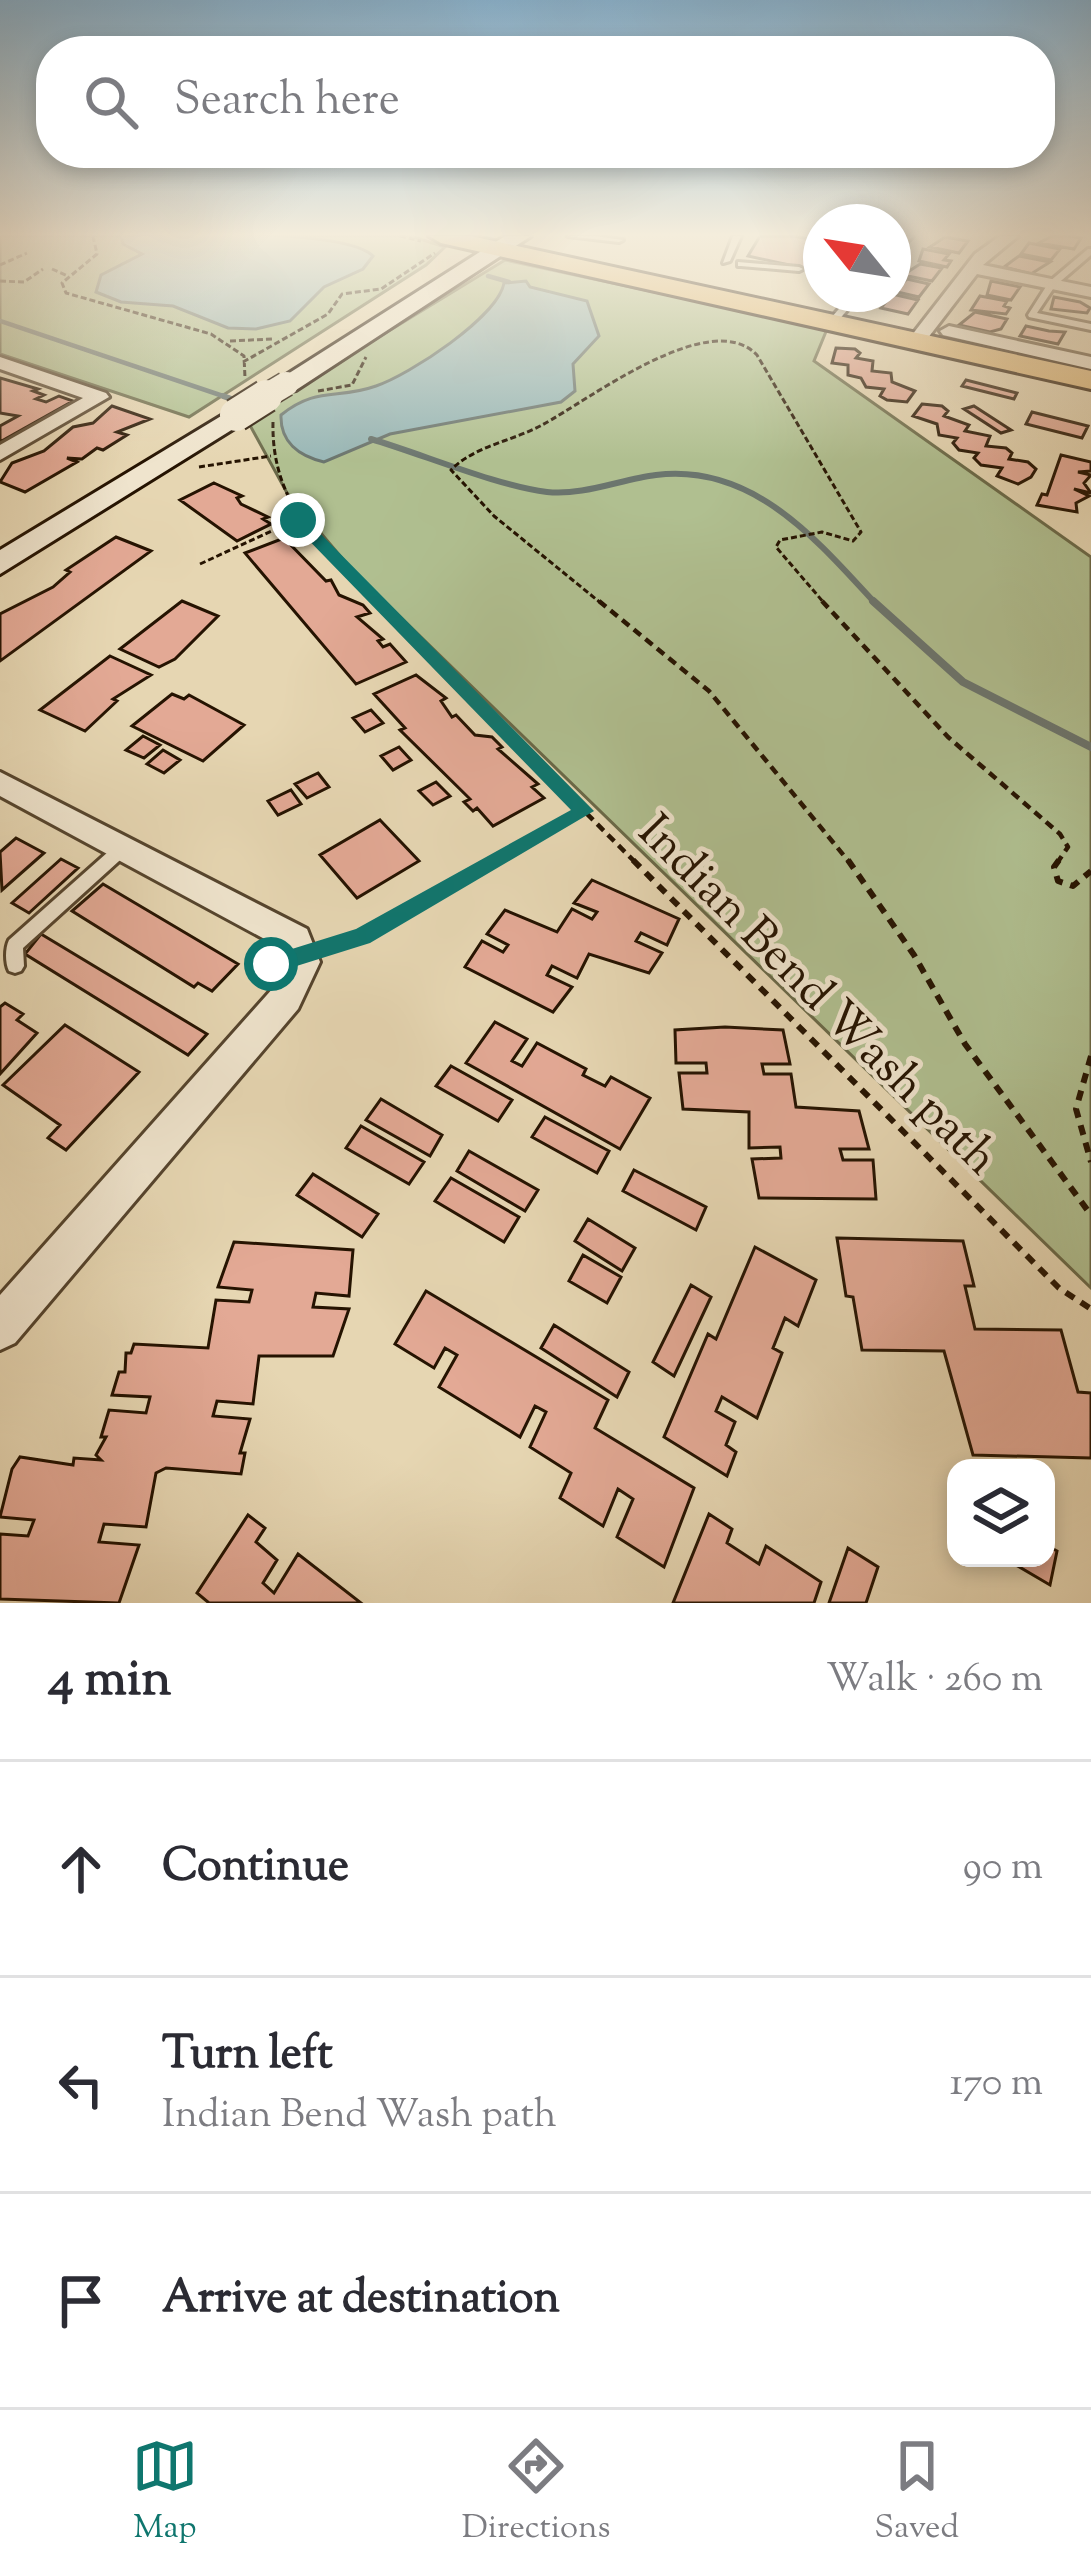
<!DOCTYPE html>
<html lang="en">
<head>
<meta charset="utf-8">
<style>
	:root { --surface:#fff; --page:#f7f7f7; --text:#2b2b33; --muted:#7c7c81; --line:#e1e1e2; --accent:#0f766e }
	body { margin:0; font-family:"Sorts Mill Goudy",serif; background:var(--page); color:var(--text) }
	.controls { position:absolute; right:36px; bottom:36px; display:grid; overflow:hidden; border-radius:24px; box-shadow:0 6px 18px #0003 }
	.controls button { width:108px; height:108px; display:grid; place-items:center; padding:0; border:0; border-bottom:3px solid var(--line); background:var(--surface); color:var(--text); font:60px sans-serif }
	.compass { position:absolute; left:803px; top:204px; width:108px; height:108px; border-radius:50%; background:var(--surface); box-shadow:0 6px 18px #0003; rotate:300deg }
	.stop { position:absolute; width:36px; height:36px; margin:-27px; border:9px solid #0f766e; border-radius:50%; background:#fff }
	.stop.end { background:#0f766e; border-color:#fff; box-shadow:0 3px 12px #0008 }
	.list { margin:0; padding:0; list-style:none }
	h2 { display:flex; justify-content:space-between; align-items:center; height:156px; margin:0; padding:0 48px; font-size:51px }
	h2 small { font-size:39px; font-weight:400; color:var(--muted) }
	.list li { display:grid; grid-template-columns:78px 1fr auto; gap:36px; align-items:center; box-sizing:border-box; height:216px; padding:0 48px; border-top:3px solid var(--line) }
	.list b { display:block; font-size:45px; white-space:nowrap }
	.list p { margin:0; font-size:39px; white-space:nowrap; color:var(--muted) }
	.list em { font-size:39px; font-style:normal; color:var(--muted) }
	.icon { flex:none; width:66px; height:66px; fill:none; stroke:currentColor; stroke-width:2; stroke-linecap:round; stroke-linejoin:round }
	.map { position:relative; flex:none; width:1091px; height:1603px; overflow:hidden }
	.search { position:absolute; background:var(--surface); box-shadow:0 6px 18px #0003; left:36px; right:36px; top:36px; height:132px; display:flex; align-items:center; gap:30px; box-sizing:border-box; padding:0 42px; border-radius:48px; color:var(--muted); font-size:45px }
	.sheet { height:804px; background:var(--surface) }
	nav { display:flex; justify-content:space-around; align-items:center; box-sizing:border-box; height:168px; border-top:3px solid var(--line); background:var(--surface); font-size:33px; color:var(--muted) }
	nav a { display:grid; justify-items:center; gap:6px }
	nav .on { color:var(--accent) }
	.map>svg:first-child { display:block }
</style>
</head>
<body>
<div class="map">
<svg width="1091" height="1603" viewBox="0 0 1091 1603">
	<rect width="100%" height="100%" fill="#e6d6b2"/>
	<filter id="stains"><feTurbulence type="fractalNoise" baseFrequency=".00167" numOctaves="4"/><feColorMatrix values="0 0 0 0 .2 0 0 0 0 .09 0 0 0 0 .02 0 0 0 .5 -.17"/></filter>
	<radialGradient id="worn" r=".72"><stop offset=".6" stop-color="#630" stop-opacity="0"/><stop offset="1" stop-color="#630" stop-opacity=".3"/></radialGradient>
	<path fill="#b0bf90" stroke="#6a6948" stroke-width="3" d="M 0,236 L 411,236 L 445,247 L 426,265 L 189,417 L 0,354 Z
		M 505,260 L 827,329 L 814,361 L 1091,557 L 1091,1288 L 352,570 L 287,493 L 246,418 Z"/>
	<path fill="#99b7b6" stroke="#6b756e" stroke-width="3" d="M 121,236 C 164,233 346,228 373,256 L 363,269 L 324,287 L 290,321 L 256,329 L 228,328 L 173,306 L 121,302 L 96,292 L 101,275 L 142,254 L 123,244 Z
		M 526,281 L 530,287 L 587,301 L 599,336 L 573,364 L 575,391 L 561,402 L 390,434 L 324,462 C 299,456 280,442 281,415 C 317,386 337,400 376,386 C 409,375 498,317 504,283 Z"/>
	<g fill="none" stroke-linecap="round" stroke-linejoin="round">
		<path stroke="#6b756e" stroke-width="4.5" d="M 488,276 L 509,282
			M 0,321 L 232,399"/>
		<path stroke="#6b756e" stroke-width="6" d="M 223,396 L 237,401
			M 371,439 C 422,454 497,486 547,492 C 583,496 622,479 656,475 C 753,463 817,540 876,604"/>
		<path stroke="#6b756e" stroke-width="8" d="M 873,601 L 963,682 L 1091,747"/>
	</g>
	<path fill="#e3a995" stroke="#251301" stroke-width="3" d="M 794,236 L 821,241 L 821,272 L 748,256 L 760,236 Z
		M 1052,236 L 1070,236 L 1081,238 L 1074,249 L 1039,243 Z
		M 945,237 L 968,241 L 959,253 L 930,247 Z
		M 1029,243 L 1060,249 L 1051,260 L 1021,254 Z
		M 923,249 L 949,254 L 944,260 L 951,261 L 947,267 L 919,261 Z
		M 1019,256 L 1050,262 L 1031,274 L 1004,267 Z
		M 920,264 L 942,268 L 932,281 L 903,275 Z
		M 907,279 L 929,284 L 919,297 L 893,291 Z
		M 991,281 L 1020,287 L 1011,300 L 987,295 Z
		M 892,294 L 918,300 L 908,314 L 881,308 Z
		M 980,296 L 1007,301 L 1004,306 L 1010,308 L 1006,314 L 971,310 Z
		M 1054,297 L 1080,302 L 1090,308 L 1087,313 L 1051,309 Z
		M 975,312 L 1007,319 L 1001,329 L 990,332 L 959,325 Z
		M 1026,326 L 1049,331 L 1065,332 L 1058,344 L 1020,336 Z
		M 836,348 L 855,349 L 860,353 L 856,358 L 873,361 L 872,371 L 891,373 L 892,382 L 915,391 L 907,402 L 887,400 L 880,396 L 884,389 L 866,387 L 861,378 L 848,375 L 848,365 L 832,363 Z
		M 0,378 L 38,389 L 33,391 L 44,395 L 36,399 L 46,402 L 59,396 L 73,401 L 0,442 L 0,426 L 18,416 L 0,413 Z
		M 966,380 L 1017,393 L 1014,399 L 962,386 Z
		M 922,404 L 942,406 L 948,411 L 944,416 L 969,425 L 965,431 L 990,436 L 986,446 L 1006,448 L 1012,453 L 1009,459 L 1028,462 L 1036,469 L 1031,477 L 1018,484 L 997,476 L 1002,468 L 981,465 L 974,458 L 978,453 L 959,450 L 953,443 L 957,438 L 939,435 L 937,424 L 913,416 Z
		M 112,406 L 150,419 L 117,432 L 127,435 L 103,450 L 97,448 L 82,459 L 67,458 L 77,462 L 25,492 L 0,482 L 12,463 L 44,451 L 73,427 L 93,423 Z
		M 974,406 L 1011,430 L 1001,433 L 964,409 Z
		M 1032,412 L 1088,426 L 1082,438 L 1026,424 Z
		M 1061,455 L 1091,462 L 1091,471 L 1078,472 L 1091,475 L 1084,483 L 1091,493 L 1074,489 L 1089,496 L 1076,503 L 1077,512 L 1037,505 L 1042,494 L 1047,495 Z
		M 214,483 L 242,496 L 237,498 L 241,504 L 268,517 L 263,519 L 271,524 L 237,541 L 180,500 Z
		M 116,537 L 151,551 L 0,661 L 0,614 L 53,587 L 70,572 L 66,570 Z
		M 284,538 L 326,581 L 331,580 L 339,595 L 363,605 L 370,613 L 357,617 L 383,639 L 378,641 L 383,647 L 390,644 L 406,662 L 356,684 L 245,553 Z
		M 182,601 L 218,616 L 175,659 L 159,667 L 120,649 Z
		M 110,656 L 151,675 L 113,699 L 117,701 L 85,731 L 40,710 Z
		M 416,675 L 446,698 L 441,701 L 452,717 L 456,715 L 475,735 L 492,737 L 502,747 L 498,749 L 538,784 L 532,787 L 544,798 L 493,826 L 477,808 L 473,811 L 464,802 L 470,799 L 400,730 L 405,728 L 374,694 Z
		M 172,694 L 184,699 L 189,695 L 244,725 L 203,761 L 132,726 Z
		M 371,710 L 383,723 L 365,732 L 353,718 Z
		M 143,736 L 160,745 L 144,758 L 126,750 Z
		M 399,747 L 411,760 L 393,770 L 381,756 Z
		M 163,750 L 180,760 L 164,773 L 147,764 Z
		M 318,773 L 329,787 L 307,798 L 295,784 Z
		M 436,782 L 450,796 L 433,805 L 419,791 Z
		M 291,790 L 301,804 L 278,815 L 268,801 Z
		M 380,820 L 419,861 L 357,898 L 320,855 Z
		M 16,838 L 44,853 L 2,890 L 0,852 Z
		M 61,859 L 78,868 L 29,913 L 12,903 Z
		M 592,880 L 679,919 L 667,945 L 641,933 L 636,941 L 662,953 L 649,973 L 589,954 L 577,978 L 552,966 L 547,975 L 572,987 L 553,1012 L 465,967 L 482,941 L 503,952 L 508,945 L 487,934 L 505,910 L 557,932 L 572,909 L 592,919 L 597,912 L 574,903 Z
		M 103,884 L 238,964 L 212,991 L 198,983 L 194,987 L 72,911 Z
		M 41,934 L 207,1034 L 188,1055 L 25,954 Z
		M 5,1003 L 23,1014 L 17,1020 L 37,1033 L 0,1074 L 0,1007 Z
		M 495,1022 L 527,1039 L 512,1061 L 522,1066 L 537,1043 L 586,1069 L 583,1075 L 605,1086 L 611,1077 L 650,1098 L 620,1149 L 466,1063 Z
		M 65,1025 L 139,1072 L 66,1150 L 48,1138 L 60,1125 L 3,1085 Z
		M 725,1027 L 783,1030 L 790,1064 L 762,1064 L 764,1074 L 791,1074 L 796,1107 L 859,1111 L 869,1149 L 840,1149 L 843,1160 L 873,1160 L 876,1199 L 759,1198 L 752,1159 L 781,1158 L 780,1147 L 749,1148 L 749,1112 L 683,1109 L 679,1073 L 707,1073 L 706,1063 L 676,1063 L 675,1030 Z
		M 451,1066 L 512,1100 L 498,1121 L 436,1086 Z
		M 381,1099 L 442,1135 L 430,1156 L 366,1120 Z
		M 545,1117 L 609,1151 L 597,1173 L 532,1137 Z
		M 361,1126 L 424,1162 L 409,1184 L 346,1148 Z
		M 469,1151 L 538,1190 L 525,1211 L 457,1171 Z
		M 634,1170 L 706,1207 L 696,1230 L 623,1191 Z
		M 313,1174 L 378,1214 L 362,1237 L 297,1195 Z
		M 451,1178 L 519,1217 L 504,1242 L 435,1201 Z
		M 588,1219 L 635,1248 L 622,1271 L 575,1241 Z
		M 837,1238 L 963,1241 L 974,1286 L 965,1286 L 975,1329 L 1061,1330 L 1078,1392 L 1091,1393 L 1091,1458 L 973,1455 L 944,1351 L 862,1350 L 853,1297 L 846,1296 Z
		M 234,1242 L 353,1250 L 349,1296 L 316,1293 L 313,1307 L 349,1309 L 333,1356 L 259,1356 L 253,1404 L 217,1401 L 213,1416 L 250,1419 L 240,1453 L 245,1453 L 241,1474 L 166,1468 L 156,1473 L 146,1527 L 104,1524 L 99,1542 L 139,1545 L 119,1603 L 0,1599 L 0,1534 L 28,1536 L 34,1520 L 0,1517 L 12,1469 L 20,1457 L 73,1465 L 74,1458 L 101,1460 L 96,1455 L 106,1437 L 101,1437 L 109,1410 L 146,1413 L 150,1397 L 112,1395 L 119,1372 L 125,1372 L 126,1353 L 131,1353 L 134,1344 L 208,1348 L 216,1300 L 249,1302 L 252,1290 L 218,1287 Z
		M 755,1247 L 816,1280 L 798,1326 L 785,1318 L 773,1348 L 782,1353 L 757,1418 L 722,1397 L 716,1411 L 735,1422 L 726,1445 L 736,1452 L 727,1476 L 664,1437 L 708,1334 L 716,1339 Z
		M 583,1255 L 621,1277 L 607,1303 L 569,1281 Z
		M 691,1285 L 711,1297 L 674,1376 L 653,1362 Z
		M 426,1291 L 608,1400 L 595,1428 L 694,1488 L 664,1567 L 617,1537 L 633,1499 L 618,1489 L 603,1526 L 560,1498 L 571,1473 L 530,1447 L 546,1412 L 535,1406 L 520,1437 L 439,1387 L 457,1355 L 445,1348 L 434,1368 L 395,1344 Z
		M 554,1325 L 629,1372 L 617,1397 L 541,1348 Z
		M 709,1514 L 732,1529 L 727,1543 L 759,1564 L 766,1546 L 821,1582 L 814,1603 L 673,1603 Z
		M 248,1515 L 265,1528 L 256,1542 L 277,1560 L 263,1583 L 274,1593 L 298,1554 L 361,1603 L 209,1603 L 197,1593 Z
		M 1046,1545 L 1057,1551 L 1050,1585 L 1004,1558 L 1046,1558 Z
		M 848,1548 L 878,1567 L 866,1603 L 829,1603 Z"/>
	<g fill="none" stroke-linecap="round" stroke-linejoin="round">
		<defs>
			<path id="lane" d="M 568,236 L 595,236 L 623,240 L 619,242 Z
				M 733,236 L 741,236 L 730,261 L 723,263 Z
				M 905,236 L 913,236 L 893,256 L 893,249 Z
				M 1088,249 L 1091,249 L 1091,255 L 1055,286 L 1037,313 L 1091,324 L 1091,330 L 1029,317 L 1028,315 L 1049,282 Z
				M 738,262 L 799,267 L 803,269 L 799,271 L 741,266 L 738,266 Z
				M 811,271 L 821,272 L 821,276 L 811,275 Z
				M 852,294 L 861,294 L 837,322 L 831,322 L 831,318 Z
				M 123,842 L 129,844 L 131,848 L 129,852 L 23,948 L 24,966 L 21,971 L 15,973 L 9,971 C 5,963 5,948 9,940 L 117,844 Z"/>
			<path id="street" d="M 1000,236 L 1018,236 L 983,265 L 1091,287 L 1091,297 L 977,274 L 924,343 L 912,343 L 912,335 L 975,254 Z
				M 949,326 L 1091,357 L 1091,369 L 943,335 L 940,331 Z
				M 0,357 L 106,393 L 109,397 L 0,460 L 0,445 L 83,398 L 0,369 Z
				M 0,772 L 307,929 L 320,962 L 298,1009 L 15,1343 L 0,1350 L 0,1295 L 274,987 L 285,969 L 283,949 L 0,796 Z"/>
			<path id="secondary" d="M 505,236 L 531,236 L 296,390 L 286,392 L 272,384 Z
				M 236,407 L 250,415 L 246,421 L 0,574 L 0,550 Z"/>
			<path id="primary" d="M 429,236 L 471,236 L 1091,371 L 1091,389 L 441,243 Z"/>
		</defs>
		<use href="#lane" stroke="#55442d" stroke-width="6"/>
		<use href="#street" stroke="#55442d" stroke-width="6"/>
		<use href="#secondary" stroke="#251301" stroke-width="6"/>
		<use href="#primary" stroke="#251301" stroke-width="6"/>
		<path stroke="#251301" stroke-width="3" stroke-dasharray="6 3" stroke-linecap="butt" d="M 93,236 L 97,254 L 62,283 L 66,293 L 211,334 L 244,356 L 245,378
			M 400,236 L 421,241
			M 0,265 L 27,253
			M 52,269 L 68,276
			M 0,281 L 24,282 L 43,269
			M 230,341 L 272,339
			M 243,362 L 328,314 L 342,294 L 381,289 L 435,253
			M 318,391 L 352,385 L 366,357
			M 273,422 C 271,505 323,549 378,604
			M 199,467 L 271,456
			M 200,564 L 298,519
			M 602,604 L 494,516 L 451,470 C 474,446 513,441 542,425 C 589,400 710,306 757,355 L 861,532 L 853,541 L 822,532 L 780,540 L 776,547 L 825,604"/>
		<path stroke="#251301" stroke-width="4.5" stroke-dasharray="9 6" stroke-linecap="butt" d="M 375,601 L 636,863
			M 599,601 L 709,691 L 850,863
			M 822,601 L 948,737 L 1060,834 L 1068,847 L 1057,863
			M 491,863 L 584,811"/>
		<path stroke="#251301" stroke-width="6" stroke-dasharray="10 8" stroke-linecap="butt" d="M 633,860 L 1059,1288 L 1091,1309
			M 848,860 L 914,955 L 965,1044 L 1091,1215
			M 1059,860 L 1054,867 L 1058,881 L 1073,886 L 1091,871
			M 324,947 L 362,936 L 497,860
			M 1091,1056 L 1076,1109 L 1091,1162"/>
		<use href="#lane" fill="#efe4cd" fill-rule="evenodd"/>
		<use href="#street" fill="#efe4cd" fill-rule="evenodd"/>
		<use href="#secondary" fill="#efe4cd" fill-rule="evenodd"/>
		<use href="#primary" fill="#e3bb79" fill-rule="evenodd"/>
		<defs>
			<path id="secondary-bridge-far1" d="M 261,399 L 286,384"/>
			<path id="secondary-bridge" d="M 236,415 L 266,396"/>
		</defs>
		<use href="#secondary-bridge-far1" stroke="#251301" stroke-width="27" stroke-linecap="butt"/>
		<use href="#secondary-bridge" stroke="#251301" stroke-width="36" stroke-linecap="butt"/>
		<use href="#secondary-bridge-far1" stroke="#efe4cd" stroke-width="24"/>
		<use href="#secondary-bridge" stroke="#efe4cd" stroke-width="32"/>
	</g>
	<linearGradient id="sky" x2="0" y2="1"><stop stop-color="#88b5d4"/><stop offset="0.51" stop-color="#f4eddc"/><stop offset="1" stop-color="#f4eddc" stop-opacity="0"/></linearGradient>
	<rect width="1091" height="460" fill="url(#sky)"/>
	<path fill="#0f766e" d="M 292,516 L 303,516 L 594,811 L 370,943 L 271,974 L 260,964 L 263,958 L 356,929 L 571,810 L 292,523 Z"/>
	<g text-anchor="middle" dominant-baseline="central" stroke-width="10" stroke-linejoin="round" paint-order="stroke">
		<g font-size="48" fill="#251301" stroke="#efe4cd">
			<text transform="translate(816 997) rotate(45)">Indian Bend Wash path</text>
		</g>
	</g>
	<rect width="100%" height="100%" filter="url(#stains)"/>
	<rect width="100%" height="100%" fill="url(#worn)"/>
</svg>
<div class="controls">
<button><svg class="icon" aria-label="layers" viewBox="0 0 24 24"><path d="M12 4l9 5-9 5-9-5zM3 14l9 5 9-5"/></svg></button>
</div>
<svg class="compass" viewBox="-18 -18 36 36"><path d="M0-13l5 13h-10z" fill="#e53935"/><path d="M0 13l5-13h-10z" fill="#7c7c81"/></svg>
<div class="stop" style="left:271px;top:964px"></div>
<div class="stop end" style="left:298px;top:520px"></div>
<div class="search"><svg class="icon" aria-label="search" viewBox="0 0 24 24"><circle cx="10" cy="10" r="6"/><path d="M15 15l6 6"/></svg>Search here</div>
</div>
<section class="sheet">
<h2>4 min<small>Walk · 260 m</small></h2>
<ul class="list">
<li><svg class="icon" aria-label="ahead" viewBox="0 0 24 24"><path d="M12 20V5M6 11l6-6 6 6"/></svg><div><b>Continue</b></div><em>90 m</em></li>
<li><svg class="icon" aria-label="left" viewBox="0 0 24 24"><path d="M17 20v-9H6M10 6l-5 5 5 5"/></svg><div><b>Turn left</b><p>Indian Bend Wash path</p></div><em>170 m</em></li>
<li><svg class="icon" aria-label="arrive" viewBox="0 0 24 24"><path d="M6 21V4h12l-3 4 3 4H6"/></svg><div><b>Arrive at destination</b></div></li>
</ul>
</section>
<nav>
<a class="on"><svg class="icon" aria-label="map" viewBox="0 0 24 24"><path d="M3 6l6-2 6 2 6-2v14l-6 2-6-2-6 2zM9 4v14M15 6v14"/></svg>Map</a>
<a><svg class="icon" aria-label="directions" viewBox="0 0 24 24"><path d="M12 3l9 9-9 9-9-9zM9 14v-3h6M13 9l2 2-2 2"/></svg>Directions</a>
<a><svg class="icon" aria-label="saved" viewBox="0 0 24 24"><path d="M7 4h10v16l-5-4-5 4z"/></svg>Saved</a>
</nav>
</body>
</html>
